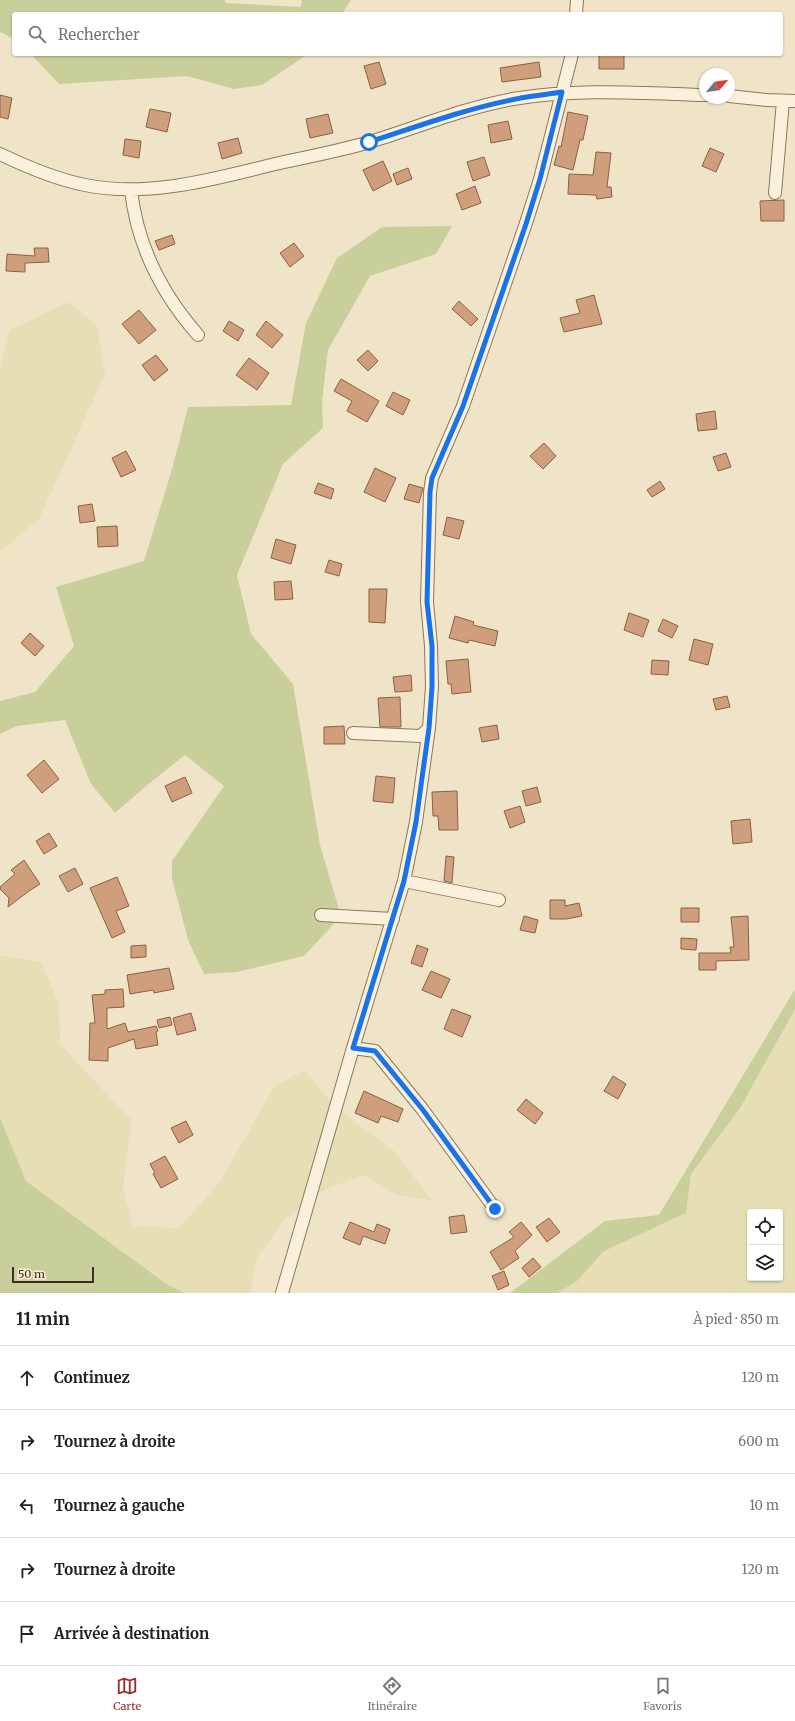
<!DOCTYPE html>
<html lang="fr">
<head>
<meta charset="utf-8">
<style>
	:root { --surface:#fff; --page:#f2f2f2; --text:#222; --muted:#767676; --line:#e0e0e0; --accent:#9e2a2b }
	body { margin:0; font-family:Merriweather,serif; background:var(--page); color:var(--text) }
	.controls { position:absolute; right:12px; bottom:12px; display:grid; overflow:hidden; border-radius:4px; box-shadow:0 1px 3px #0004 }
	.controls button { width:36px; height:36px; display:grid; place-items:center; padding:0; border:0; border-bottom:1px solid var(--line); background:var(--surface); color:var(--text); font:20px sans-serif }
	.compass { position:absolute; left:699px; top:68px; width:36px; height:36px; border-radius:50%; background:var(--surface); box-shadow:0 1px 3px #0004; rotate:61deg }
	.scale { position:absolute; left:12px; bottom:10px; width:82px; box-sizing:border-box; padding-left:4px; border:2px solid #3d2e20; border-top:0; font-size:11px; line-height:14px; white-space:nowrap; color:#3d2e20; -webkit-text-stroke:3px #f7eed8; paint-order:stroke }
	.stop { position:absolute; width:12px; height:12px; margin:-9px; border:3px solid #1a73e8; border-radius:50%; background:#fff }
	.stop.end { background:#1a73e8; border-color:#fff; box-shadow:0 1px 4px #0008 }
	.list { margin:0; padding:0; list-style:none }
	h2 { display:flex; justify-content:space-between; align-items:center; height:52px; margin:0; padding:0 16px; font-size:17px }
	h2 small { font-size:13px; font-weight:400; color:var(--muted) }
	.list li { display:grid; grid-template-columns:26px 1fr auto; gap:12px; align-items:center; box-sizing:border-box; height:64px; padding:0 16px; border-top:1px solid var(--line) }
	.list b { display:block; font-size:15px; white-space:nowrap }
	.list em { font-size:13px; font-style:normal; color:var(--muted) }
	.icon { flex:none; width:22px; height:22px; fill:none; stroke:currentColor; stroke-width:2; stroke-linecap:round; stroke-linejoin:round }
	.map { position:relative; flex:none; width:795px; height:1293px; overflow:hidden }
	.search { position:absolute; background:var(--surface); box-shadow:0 1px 3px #0004; left:12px; right:12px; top:12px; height:44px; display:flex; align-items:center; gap:10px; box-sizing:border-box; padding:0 14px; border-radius:4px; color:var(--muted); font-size:15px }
	.sheet { height:372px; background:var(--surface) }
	nav { display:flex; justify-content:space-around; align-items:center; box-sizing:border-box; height:56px; border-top:1px solid var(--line); background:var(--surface); font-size:11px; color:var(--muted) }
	nav a { display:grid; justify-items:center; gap:2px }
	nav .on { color:var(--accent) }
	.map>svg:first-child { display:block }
</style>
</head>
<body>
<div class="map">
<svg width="795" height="1293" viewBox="0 0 795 1293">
	<rect width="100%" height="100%" fill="#f0e4c8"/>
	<path fill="#e6deb5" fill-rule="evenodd" d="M 69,302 L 97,326 L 105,374 L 39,519 L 0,552 L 0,369 L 10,330 Z
		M 0,955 L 41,962 L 59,1004 L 60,1044 L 131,1120 L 123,1188 L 133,1226 L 179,1228 L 220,1182 L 274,1087 L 304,1070 L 335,1107 L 394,1151 L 432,1200 L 397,1195 L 364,1175 L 326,1189 L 285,1219 L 257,1258 L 250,1293 L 184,1293 L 165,1283 L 26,1181 L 0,1118 Z
		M 795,1009 L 795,1293 L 557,1293 L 577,1281 L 604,1251 L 686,1213 L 691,1174 L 740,1108 ZM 750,1212 L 780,1212 L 780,1278 L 750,1278 Z"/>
	<path fill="#c9cf9b" d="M 0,0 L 225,0 L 226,3 L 301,7 L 302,0 L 351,0 L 342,14 L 14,14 L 14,39 L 0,32 Z
		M 31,54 L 308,54 L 262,85 L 234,89 L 187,76 L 59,84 Z
		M 452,226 L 436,254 L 370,276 L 328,350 L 322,401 L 323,428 L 283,464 L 237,575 L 251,634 L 293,684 L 320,845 L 341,916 L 304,956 L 237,972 L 204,974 L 188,940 L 172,878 L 172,861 L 224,786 L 185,755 L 146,786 L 115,813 L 91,784 L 65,720 L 17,726 L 0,734 L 0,701 L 35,692 L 74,646 L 56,587 L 144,561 L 172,469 L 188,407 L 291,405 L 306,323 L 337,258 L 382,227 Z
		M 795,989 L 795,1009 L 740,1108 L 691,1174 L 686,1213 L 604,1251 L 577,1281 L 557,1293 L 510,1293 L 605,1221 L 659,1215 Z
		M 0,1118 L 26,1181 L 165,1283 L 184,1293 L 0,1293 Z"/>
	<path fill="#cf9f7d" stroke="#8d5f41" d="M 599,54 L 624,54 L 624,69 L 599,69 Z
		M 379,62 L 386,84 L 371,89 L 364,66 Z
		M 539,62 L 541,77 L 502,82 L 500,68 Z
		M 0,95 L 12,98 L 8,119 L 0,117 Z
		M 150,109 L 171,113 L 167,132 L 146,127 Z
		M 568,112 L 588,116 L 583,140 L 580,140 L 573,170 L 554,165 L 559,146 L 561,147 Z
		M 328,114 L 333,133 L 310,138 L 306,119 Z
		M 508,121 L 512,139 L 491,143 L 488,125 Z
		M 238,138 L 242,153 L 222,159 L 218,143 Z
		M 125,139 L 141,141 L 139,158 L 123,155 Z
		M 710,148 L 724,154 L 716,172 L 702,166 Z
		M 596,152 L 611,153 L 607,187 L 611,187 L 612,197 L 597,199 L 596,195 L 568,194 L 569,174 L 593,175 Z
		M 484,157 L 490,175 L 473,181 L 467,162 Z
		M 383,161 L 392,181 L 373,191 L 363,170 Z
		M 408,168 L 412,179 L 397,185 L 393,174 Z
		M 475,186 L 481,203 L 462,210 L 456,194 Z
		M 784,200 L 784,221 L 761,221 L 760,201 Z
		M 172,235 L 175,244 L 159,250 L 155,241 Z
		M 294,243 L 304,256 L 290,267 L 280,253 Z
		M 34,248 L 48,248 L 49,262 L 25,263 L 25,272 L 6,271 L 7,254 L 35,256 Z
		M 594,295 L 602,324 L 564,332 L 560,318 L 580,313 L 576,300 Z
		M 459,301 L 478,319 L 471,326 L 452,309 Z
		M 139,310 L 156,330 L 139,344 L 122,324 Z
		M 229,321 L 244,330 L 238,341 L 223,331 Z
		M 266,321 L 283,335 L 272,348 L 256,335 Z
		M 368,350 L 378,361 L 368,371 L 357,360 Z
		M 156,355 L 168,370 L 154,381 L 142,365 Z
		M 249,358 L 269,373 L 257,390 L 236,375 Z
		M 341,379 L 379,401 L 367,422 L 347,411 L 352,401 L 334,391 Z
		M 393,392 L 410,400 L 403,415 L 386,406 Z
		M 715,411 L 717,429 L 698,431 L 696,414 Z
		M 544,443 L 556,456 L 543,469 L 530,456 Z
		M 126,451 L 136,470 L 121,477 L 112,458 Z
		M 726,453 L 731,467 L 718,471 L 713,457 Z
		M 375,468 L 396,478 L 385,502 L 364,492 Z
		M 660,481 L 665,489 L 652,497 L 647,490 Z
		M 318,483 L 334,489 L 331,499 L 314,493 Z
		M 409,484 L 423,488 L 419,503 L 404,499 Z
		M 92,504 L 95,521 L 80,523 L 78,506 Z
		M 447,517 L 464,521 L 459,539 L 443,535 Z
		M 117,526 L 118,546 L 98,547 L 97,527 Z
		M 276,539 L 296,545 L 291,564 L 271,558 Z
		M 329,560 L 342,564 L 339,576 L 325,572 Z
		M 291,581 L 293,599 L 275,600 L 274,582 Z
		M 369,589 L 387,589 L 385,623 L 369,622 Z
		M 629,613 L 649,620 L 643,637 L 624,630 Z
		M 455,616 L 474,622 L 473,625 L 498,631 L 495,646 L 469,640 L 468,643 L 449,638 Z
		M 663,619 L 678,626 L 672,638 L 658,631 Z
		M 30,633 L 44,646 L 35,656 L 21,643 Z
		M 694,639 L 713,644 L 708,665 L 689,660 Z
		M 468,659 L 471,692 L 452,694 L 451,684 L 448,684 L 446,661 Z
		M 652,660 L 669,661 L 668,675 L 651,674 Z
		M 411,675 L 412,691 L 395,692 L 393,677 Z
		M 727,696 L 730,707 L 716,710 L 713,699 Z
		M 400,697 L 401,727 L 380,727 L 378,698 Z
		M 497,725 L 499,739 L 482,742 L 479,728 Z
		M 344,726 L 345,744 L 324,744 L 324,727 Z
		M 44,760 L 59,779 L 42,793 L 27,775 Z
		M 376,776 L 395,778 L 393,803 L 373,801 Z
		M 185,777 L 192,793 L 172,802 L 165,786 Z
		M 537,787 L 541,802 L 526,806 L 522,791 Z
		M 457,791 L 458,830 L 439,830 L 438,816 L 433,816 L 432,792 Z
		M 520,806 L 525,822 L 510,828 L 504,811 Z
		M 750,819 L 752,842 L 733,844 L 731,821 Z
		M 49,833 L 57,846 L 44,854 L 36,841 Z
		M 446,856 L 454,857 L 452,883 L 444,881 Z
		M 24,860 L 40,884 L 29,891 L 8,907 L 9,898 L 0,889 L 0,887 L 15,874 L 11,870 Z
		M 75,868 L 83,884 L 68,892 L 59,876 Z
		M 117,877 L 129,906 L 116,911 L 125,932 L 112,938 L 90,888 Z
		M 550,900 L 565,900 L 565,906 L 579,903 L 582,916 L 566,919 L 550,919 Z
		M 681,908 L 699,908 L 699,922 L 681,922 Z
		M 524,916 L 538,920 L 535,933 L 520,930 Z
		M 748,916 L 749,960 L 716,961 L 716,970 L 699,970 L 699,953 L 731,953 L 730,947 L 734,947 L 731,917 Z
		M 681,938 L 697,939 L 696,950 L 681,949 Z
		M 146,945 L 146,957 L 131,958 L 131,946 Z
		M 417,945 L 428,949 L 422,967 L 411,963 Z
		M 169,968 L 174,989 L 154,993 L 153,990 L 130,994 L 127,975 Z
		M 431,971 L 450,979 L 441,998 L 422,990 Z
		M 123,989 L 124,1007 L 107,1008 L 107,1029 L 125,1023 L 128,1032 L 156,1026 L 158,1031 L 156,1032 L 158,1045 L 136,1049 L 134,1039 L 108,1048 L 108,1061 L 89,1060 L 90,1023 L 95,1023 L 92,995 L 105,994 L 105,990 Z
		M 452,1009 L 471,1016 L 462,1037 L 444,1029 Z
		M 191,1013 L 196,1030 L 177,1035 L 173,1018 Z
		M 170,1017 L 172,1025 L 159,1028 L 157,1020 Z
		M 613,1076 L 626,1084 L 618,1099 L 604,1091 Z
		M 364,1091 L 403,1109 L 398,1122 L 381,1116 L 378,1123 L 355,1113 Z
		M 526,1099 L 543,1113 L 535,1124 L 517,1110 Z
		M 186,1121 L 193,1135 L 179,1143 L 171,1128 Z
		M 165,1156 L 178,1179 L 161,1188 L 153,1174 L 155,1173 L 150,1164 Z
		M 464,1215 L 467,1232 L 451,1234 L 449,1217 Z
		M 549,1218 L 560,1232 L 547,1242 L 536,1227 Z
		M 350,1222 L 374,1232 L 377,1224 L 390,1229 L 385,1244 L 363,1236 L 360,1245 L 343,1238 Z
		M 521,1222 L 532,1235 L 515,1251 L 519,1258 L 501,1270 L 490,1252 L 514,1237 L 509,1232 Z
		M 533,1258 L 541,1267 L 529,1277 L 522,1268 Z
		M 504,1271 L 509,1285 L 498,1290 L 492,1276 Z"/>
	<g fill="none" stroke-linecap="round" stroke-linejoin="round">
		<defs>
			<path id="street" d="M 576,14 L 577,0
				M 729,96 L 767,100 L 795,101
				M 0,154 C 27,167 55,179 85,185 C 148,198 214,179 275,164 C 307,157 339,151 370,142 C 418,127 464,108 513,99 C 576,88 641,93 705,95
				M 131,190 C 137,245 162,294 198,335
				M 775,193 L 783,101
				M 353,733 L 421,736 L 429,728
				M 404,881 L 499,900
				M 321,915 L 393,919
				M 353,1048 L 375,1051 L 423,1110 L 495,1209
				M 282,1293 L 353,1048 L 404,881 L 416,822 L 429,728 L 432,687 L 431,646 L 427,602 L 430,492 L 432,478 L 463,406 L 526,223 L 540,179 L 572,54"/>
		</defs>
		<use href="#street" stroke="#8d765c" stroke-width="14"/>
		<use href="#street" stroke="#faf1dc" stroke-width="12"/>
	</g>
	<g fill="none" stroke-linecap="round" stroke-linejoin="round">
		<path stroke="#1a73e8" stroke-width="5" d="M 369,142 C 416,127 462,110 511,100 C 527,96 545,95 562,92 L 540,179 L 526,224 L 463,406 L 432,478 L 430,492 L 427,602 L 432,646 L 432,687 L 429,728 L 422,778 L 416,822 L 404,881 L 353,1048 L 375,1051 L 423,1110 L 495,1209"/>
	</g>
</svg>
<div class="controls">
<button><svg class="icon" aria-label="locate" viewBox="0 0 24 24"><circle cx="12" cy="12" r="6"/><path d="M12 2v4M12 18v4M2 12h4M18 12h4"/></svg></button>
<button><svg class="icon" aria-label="layers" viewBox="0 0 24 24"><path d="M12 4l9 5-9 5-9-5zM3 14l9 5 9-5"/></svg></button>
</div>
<svg class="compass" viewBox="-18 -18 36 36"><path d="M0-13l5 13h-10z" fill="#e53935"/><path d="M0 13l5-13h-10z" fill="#767676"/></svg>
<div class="scale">50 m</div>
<div class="stop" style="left:369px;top:142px"></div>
<div class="stop end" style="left:495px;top:1209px"></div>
<div class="search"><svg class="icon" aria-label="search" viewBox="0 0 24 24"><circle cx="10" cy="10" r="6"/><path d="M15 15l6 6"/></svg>Rechercher</div>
</div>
<section class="sheet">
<h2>11 min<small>À pied · 850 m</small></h2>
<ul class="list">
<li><svg class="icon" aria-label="ahead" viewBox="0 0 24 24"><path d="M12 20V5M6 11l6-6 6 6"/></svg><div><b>Continuez</b></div><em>120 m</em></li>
<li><svg class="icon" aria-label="right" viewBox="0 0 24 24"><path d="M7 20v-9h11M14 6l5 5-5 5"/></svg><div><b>Tournez à droite</b></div><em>600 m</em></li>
<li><svg class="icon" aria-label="left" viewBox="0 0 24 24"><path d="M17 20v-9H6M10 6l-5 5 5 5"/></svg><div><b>Tournez à gauche</b></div><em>10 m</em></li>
<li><svg class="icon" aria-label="right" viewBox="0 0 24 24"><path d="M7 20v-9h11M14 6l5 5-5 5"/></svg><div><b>Tournez à droite</b></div><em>120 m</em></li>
<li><svg class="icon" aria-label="arrive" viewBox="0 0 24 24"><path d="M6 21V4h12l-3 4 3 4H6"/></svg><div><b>Arrivée à destination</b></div></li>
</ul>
</section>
<nav>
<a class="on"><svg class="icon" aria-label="map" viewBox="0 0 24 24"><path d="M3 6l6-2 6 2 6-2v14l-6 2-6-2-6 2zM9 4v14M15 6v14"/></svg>Carte</a>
<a><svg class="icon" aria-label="directions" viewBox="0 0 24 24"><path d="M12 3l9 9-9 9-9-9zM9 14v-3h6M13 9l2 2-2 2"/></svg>Itinéraire</a>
<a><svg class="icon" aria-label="saved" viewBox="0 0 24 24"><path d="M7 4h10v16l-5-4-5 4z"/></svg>Favoris</a>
</nav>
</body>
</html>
